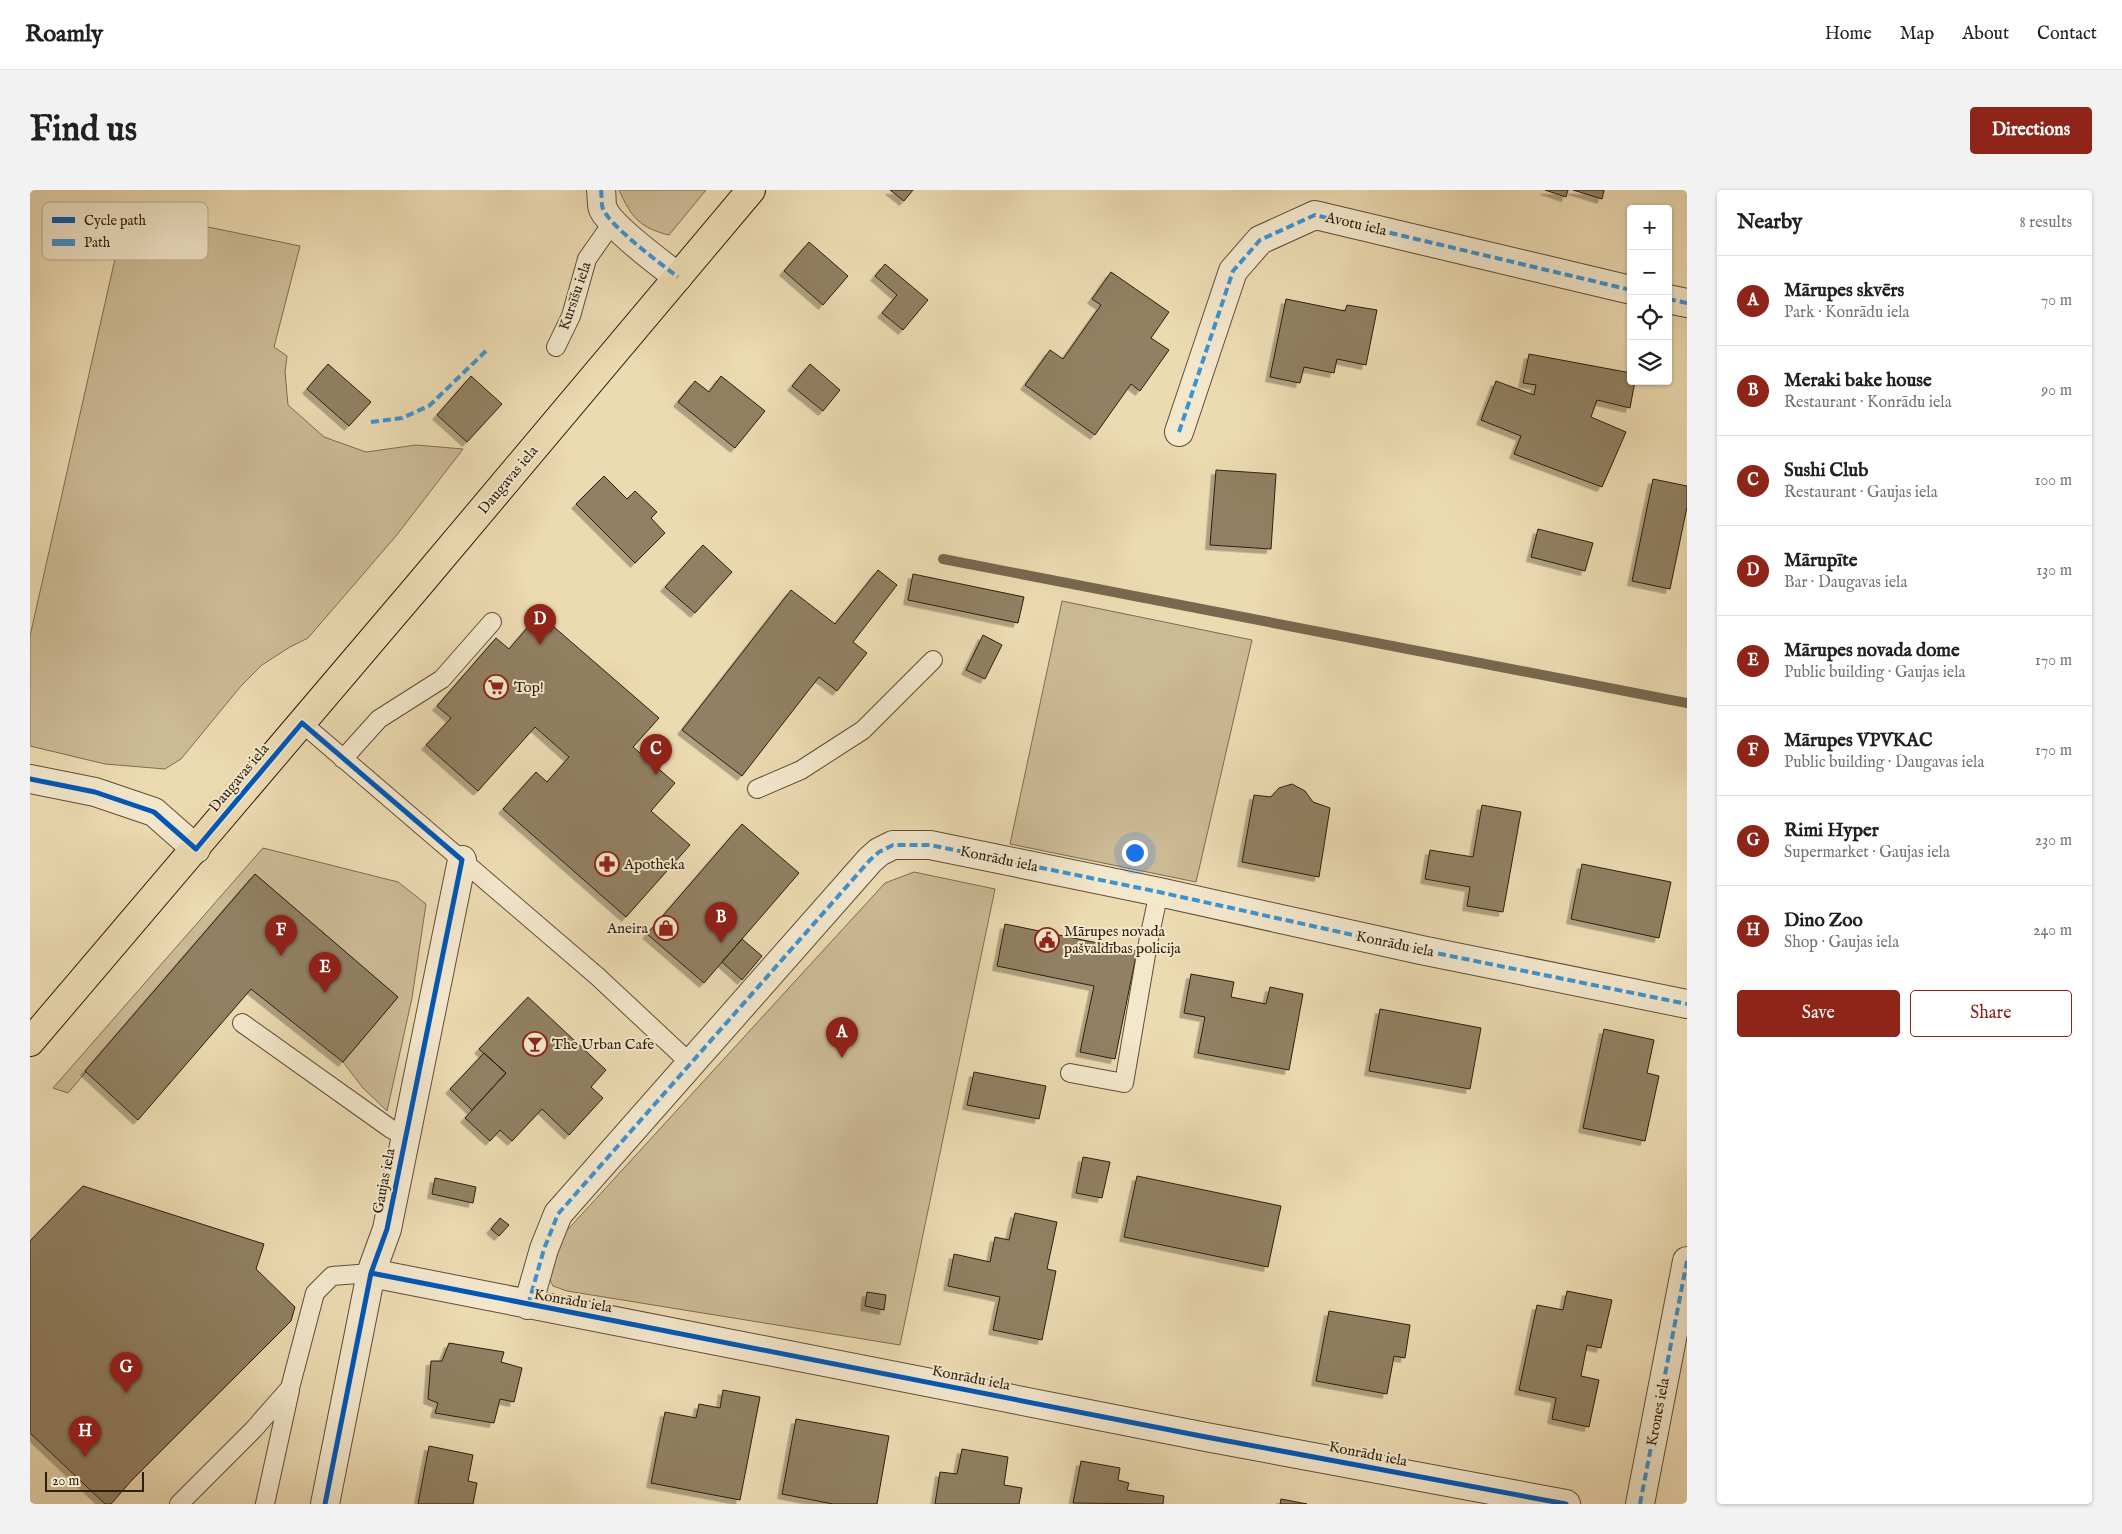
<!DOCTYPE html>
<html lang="en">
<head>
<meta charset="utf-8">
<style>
	:root { --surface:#fff; --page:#f2f2f2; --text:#202124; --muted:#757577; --line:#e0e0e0; --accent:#8f2418 }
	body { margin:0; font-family:"IM FELL English",serif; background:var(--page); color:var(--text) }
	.controls { position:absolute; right:15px; top:15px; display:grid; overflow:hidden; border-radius:5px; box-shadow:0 1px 4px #0004 }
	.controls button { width:45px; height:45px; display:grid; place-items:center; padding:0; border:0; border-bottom:1px solid var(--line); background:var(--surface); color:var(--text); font:25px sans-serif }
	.scale { position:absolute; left:15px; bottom:12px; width:99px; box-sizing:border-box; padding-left:5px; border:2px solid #2e1e0e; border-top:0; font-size:14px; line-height:18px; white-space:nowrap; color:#2e1e0e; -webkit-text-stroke:4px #f3e7cc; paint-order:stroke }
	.you { position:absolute; left:1104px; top:662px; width:18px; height:18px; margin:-12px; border:4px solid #fff; border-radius:50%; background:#1a73e8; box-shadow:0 0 0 8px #1a73e833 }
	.badge { display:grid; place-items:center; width:32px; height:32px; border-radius:50%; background:var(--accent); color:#fff; font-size:16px; font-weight:700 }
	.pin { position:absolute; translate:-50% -41px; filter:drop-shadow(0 1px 2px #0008) }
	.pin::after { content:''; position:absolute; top:26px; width:18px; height:15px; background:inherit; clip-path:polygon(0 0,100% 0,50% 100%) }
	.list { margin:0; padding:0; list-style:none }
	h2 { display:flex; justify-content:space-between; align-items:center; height:65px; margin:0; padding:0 20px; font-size:21px }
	h2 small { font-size:16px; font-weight:400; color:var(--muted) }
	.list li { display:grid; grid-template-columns:32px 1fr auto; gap:15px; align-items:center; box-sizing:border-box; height:90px; padding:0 20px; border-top:1px solid var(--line) }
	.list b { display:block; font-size:19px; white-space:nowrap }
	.list p { margin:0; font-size:16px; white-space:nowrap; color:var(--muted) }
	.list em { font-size:16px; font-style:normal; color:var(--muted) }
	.actions { display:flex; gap:10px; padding:15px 20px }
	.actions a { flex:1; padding:11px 0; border:1px solid var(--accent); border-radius:5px; text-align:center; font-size:18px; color:var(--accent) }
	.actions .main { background:var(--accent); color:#fff }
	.icon { flex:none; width:28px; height:28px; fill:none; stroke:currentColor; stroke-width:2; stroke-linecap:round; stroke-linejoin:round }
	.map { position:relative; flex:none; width:1657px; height:1314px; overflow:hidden; border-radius:5px }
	header { display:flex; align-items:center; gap:30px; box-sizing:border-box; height:70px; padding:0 25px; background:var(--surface); border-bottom:1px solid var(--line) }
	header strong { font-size:24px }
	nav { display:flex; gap:28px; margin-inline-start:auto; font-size:18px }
	.intro { display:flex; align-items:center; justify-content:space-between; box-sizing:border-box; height:120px; padding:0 30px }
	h1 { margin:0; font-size:35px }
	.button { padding:12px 22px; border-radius:5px; background:var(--accent); color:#fff; font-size:18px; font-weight:700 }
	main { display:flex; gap:30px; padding:0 30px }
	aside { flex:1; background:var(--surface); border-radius:5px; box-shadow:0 1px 4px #0004 }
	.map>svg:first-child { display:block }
</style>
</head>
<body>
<header>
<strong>Roamly</strong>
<nav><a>Home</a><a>Map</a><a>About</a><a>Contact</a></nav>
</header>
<div class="intro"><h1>Find us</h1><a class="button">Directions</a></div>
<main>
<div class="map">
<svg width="1657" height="1314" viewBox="0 0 1657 1314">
	<defs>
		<filter id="shadow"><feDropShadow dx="-4.5" dy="4.5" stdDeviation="0" flood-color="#0004"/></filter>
	</defs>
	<rect width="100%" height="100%" fill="#ecdab1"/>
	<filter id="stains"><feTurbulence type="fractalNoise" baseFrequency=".004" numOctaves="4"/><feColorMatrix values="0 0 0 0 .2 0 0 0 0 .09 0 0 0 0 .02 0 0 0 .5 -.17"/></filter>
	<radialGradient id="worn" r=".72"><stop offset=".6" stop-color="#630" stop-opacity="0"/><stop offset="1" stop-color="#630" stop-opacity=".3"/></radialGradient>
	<path fill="#ccba95" stroke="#7d6c52" d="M 589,0 L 676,0 L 639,45 C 610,38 601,27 589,0 Z
		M 96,20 L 270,56 L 244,157 L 257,166 L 255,182 L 258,215 L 294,247 L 336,262 L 386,255 L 433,259 L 366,346 L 278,448 L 260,457 L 232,475 L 211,496 L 151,569 L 135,579 L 75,574 L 0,556 L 0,446 Z
		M 1032,411 L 1222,450 L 1166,692 L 980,654 Z
		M 233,658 L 368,692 L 396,714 L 382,808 L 357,921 L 333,898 L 313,872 L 368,807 L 225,684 L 38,903 L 23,898 Z
		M 884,682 L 965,699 L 870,1155 L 537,1101 L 523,1096 L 513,1076 L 519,1060 L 855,693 Z"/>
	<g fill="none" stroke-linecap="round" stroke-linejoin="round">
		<path stroke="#79684f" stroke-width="10" d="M 913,369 L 1657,513"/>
	</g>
	<path fill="#918063" stroke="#2e1e0e" filter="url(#shadow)" d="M 860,0 L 883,0 L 874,11 Z
		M 1515,0 L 1538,0 L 1536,7 Z
		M 1543,0 L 1574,0 L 1572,9 Z
		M 779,52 L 818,86 L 793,115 L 754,81 Z
		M 855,74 L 898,110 L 873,140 L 852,123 L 867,105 L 845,86 Z
		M 1081,82 L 1139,122 L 1121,148 L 1139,160 L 1110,201 L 1101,194 L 1065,245 L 995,195 L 1020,160 L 1033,169 L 1071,115 L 1062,109 Z
		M 1256,109 L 1315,121 L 1317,115 L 1347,120 L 1336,175 L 1307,169 L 1304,183 L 1274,177 L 1270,193 L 1240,187 Z
		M 1499,164 L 1601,183 L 1601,191 L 1605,191 L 1600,218 L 1567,210 L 1561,227 L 1596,242 L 1572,297 L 1484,264 L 1491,246 L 1451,230 L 1466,191 L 1504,205 L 1506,195 L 1493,193 Z
		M 298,174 L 341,212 L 319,236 L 277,199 Z
		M 780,174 L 810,200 L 793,221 L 762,196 Z
		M 441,186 L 472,214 L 437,252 L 407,225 Z
		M 691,186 L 735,221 L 705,258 L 648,212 L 665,191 L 679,202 Z
		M 1186,280 L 1246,284 L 1241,359 L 1180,355 Z
		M 574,286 L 597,309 L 605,301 L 627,322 L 621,328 L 635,343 L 605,373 L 546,314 Z
		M 1623,289 L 1657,296 L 1657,317 L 1640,399 L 1602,391 Z
		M 1508,339 L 1563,353 L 1555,381 L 1501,367 Z
		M 673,355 L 702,382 L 665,423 L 635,397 Z
		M 848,380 L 867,395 L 823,452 L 837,463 L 807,501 L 789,487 L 712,586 L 652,540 L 761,400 L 805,434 Z
		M 883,384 L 994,407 L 988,433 L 878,410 Z
		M 509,424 L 629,528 L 603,557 L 645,593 L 621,621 L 660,655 L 596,727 L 473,619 L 506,582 L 517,592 L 539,567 L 505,537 L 448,601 L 396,555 L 421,528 L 407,516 L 466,448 L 479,459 Z
		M 953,445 L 972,455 L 955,489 L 936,480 Z
		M 1262,594 L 1275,601 L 1283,612 L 1300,618 L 1289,687 L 1212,672 L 1224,605 L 1241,607 L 1249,598 Z
		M 1452,615 L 1491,622 L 1473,722 L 1437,716 L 1440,697 L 1395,689 L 1400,660 L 1443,667 Z
		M 712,634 L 769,683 L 674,793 L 617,744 Z
		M 1552,674 L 1641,692 L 1629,748 L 1541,729 Z
		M 225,684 L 368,807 L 313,872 L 221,799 L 108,930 L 55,881 Z
		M 975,734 L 1107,761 L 1085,869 L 1050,862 L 1064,796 L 967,776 Z
		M 712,749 L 732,766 L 712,790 L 692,772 Z
		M 1161,784 L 1204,792 L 1201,807 L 1236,814 L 1240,797 L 1273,804 L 1259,880 L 1168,863 L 1175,827 L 1154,823 Z
		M 498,807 L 576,880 L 561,897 L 573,908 L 539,945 L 512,919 L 482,951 L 470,940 L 460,951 L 435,928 L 476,883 L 449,859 Z
		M 1350,819 L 1451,838 L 1440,899 L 1339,881 Z
		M 1574,839 L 1624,850 L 1617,883 L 1629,886 L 1615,951 L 1553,938 Z
		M 454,863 L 476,883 L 442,920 L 420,899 Z
		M 944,882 L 1016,896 L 1009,929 L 937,915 Z
		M 1053,967 L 1080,972 L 1072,1008 L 1046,1003 Z
		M 1107,986 L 1251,1016 L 1238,1077 L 1094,1047 Z
		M 405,988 L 446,997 L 443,1013 L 402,1004 Z
		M 53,996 L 234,1054 L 226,1079 L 265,1117 L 261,1131 L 102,1290 L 81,1314 L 75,1314 L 0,1243 L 0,1051 Z
		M 985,1023 L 1027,1032 L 1017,1079 L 1026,1081 L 1012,1150 L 963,1140 L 970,1107 L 918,1096 L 924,1064 L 960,1072 L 965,1047 L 979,1050 Z
		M 470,1028 L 479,1035 L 469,1046 L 461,1039 Z
		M 1537,1101 L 1582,1110 L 1571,1158 L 1557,1155 L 1551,1186 L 1569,1190 L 1559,1237 L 1522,1229 L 1526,1208 L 1489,1200 L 1507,1115 L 1533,1120 Z
		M 837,1102 L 856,1105 L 854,1120 L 835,1116 Z
		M 1299,1121 L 1380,1135 L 1375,1168 L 1364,1166 L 1357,1204 L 1286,1191 Z
		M 419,1153 L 474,1162 L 471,1172 L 492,1178 L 484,1212 L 470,1209 L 464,1233 L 405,1223 L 408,1213 L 398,1209 L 401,1171 L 412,1171 Z
		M 693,1200 L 730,1207 L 710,1310 L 621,1293 L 635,1222 L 666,1228 L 669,1214 L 690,1218 Z
		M 766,1229 L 859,1246 L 847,1314 L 803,1314 L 752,1304 Z
		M 399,1256 L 443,1265 L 438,1291 L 447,1293 L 443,1314 L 388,1314 Z
		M 932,1259 L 978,1267 L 974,1295 L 992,1298 L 989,1314 L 905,1314 L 910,1282 L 927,1284 Z
		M 1051,1271 L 1090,1278 L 1088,1290 L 1099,1293 L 1097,1300 L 1134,1306 L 1133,1314 L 1043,1313 Z
		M 1251,1309 L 1277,1314 L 1250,1314 Z"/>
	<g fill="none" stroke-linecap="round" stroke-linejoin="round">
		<defs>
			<path id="lane" d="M 526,157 L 541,126 L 557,69 L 583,32
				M 272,533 L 567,786 L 660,873
				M 313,569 L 349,529 L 412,489 L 462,432
				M 727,599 L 771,580 L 833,540 L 903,470
				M 212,833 L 361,939 L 375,946
				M 1040,883 L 1094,893 L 1118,753 L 1129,702
				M 149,1314 L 224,1239 L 260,1198 L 285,1103 L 302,1086 L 341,1083
				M 235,1314 L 260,1200"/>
			<path id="street" d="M 571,0 C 572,6 571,14 573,19 C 580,36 632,75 648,87
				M 1638,109 L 1657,113
				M 1149,242 L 1203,81 L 1230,50 L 1285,25 L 1601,100
				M 0,589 L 65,602 L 124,622 L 166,659
				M 341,1083 L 1176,1247 L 1536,1314
				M 498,1115 L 514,1059 L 528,1024 L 840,670 L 849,662 L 863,655 L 900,655 L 1129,702 L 1391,760 L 1657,814
				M 295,1314 L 341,1083 L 357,1039 L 432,670
				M 1610,1314 L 1657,1071"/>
			<path id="primary" d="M 0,852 L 388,396 L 721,0"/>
		</defs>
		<use href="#lane" stroke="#5e4d37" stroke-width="20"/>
		<use href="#street" stroke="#5e4d37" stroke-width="30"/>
		<use href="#primary" stroke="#2e1e0e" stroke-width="30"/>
		<use href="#lane" stroke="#f3e7cc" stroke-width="18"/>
		<use href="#street" stroke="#f3e7cc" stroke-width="28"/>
		<use href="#primary" stroke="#ecdab1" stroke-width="28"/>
		<path stroke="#3c94d2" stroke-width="4" stroke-dasharray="8 4" stroke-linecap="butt" d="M 571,0 C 572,6 571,14 573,19 C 580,36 632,75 648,87
			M 1638,109 L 1657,113
			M 341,232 L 372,228 L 399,216 L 456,161
			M 1149,242 L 1203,81 L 1230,50 L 1285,25 L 1601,100
			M 498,1115 L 514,1059 L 528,1024 L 840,670 L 849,662 L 863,655 L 900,655 L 1129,702 L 1391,760 L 1657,814
			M 1610,1314 L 1657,1071"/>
		<defs>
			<path id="cycleway" d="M 0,589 L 65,602 L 124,622 L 166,659 L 272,533 L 432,670 L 357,1039 L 341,1083 L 295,1314
				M 341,1083 L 1176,1247 L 1536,1314"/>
		</defs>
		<use href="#cycleway" stroke="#f3e7cc" stroke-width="8"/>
		<use href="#cycleway" stroke="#0057b8" stroke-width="5"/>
	</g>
	<defs>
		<symbol id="supermarket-ring" viewBox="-11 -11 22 22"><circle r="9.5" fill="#f3e7cc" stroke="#8f2418" stroke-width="1.5"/><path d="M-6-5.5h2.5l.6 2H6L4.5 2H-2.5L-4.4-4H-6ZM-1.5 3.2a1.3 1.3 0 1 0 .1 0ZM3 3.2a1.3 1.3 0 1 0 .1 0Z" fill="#8f2418"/></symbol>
		<symbol id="pharmacy-ring" viewBox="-11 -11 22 22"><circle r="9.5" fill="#f3e7cc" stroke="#8f2418" stroke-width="1.5"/><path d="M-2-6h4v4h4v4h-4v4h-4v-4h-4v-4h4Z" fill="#8f2418"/></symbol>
		<symbol id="shop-ring" viewBox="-11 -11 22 22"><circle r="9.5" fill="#f3e7cc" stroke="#8f2418" stroke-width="1.5"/><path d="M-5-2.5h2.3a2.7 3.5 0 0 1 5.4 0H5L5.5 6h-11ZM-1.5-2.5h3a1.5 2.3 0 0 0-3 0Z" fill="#8f2418"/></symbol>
		<symbol id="civic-ring" viewBox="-11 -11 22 22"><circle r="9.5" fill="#f3e7cc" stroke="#8f2418" stroke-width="1.5"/><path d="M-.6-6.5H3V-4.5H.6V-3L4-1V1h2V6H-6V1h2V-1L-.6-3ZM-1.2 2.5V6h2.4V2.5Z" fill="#8f2418"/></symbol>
		<symbol id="bar-ring" viewBox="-11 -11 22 22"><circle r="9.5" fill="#f3e7cc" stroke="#8f2418" stroke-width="1.5"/><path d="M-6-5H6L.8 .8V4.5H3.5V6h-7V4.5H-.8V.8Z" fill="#8f2418"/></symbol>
	</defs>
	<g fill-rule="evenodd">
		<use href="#supermarket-ring" x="452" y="483" width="28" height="28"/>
		<use href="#pharmacy-ring" x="563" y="660" width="28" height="28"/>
		<use href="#shop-ring" x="622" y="724" width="28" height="28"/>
		<use href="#civic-ring" x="1003" y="736" width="28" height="28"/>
		<use href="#bar-ring" x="491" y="840" width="28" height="28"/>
	</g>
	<g text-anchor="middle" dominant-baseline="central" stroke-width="4" stroke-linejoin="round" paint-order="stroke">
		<g font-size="15" fill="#2e1e0e" stroke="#f3e7cc">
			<text transform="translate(1326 34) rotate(13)">Avotu iela</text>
			<text transform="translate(545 106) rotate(-71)">Kursīšu iela</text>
			<text transform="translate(478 290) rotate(-50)">Daugavas iela</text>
			<text transform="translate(209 588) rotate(-50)">Daugavas iela</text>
			<text transform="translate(969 669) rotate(12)">Konrādu iela</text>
			<text transform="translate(1365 754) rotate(12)">Konrādu iela</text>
			<text transform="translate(354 991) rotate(-79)">Gaujas iela</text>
			<text transform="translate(543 1111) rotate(10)">Konrādu iela</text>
			<text transform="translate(941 1188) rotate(11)">Konrādu iela</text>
			<text transform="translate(1628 1222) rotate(-79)">Krones iela</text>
			<text transform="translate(1338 1264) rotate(11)">Konrādu iela</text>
		</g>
		<g font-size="15" fill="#2e1e0e" stroke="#f3e7cc" text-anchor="start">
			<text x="484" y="497">Top!</text>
			<text x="594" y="674">Apotheka</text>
			<text x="618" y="738" text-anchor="end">Aneira</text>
			<text x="1034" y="741">Mārupes novada<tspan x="1034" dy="17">pašvaldības policija</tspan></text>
			<text x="522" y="854">The Urban Cafe</text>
		</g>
	</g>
	<rect x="12" y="12" width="166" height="58" rx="8" fill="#f3e7cc" stroke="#b8ab93" stroke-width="1"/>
	<rect x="22" y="27" width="23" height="6" fill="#0057b8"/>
	<rect x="22" y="49" width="23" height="7" fill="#3c94d2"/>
	<g font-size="14" fill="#2e1e0e">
		<text x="54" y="35">Cycle path</text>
		<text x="54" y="57">Path</text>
	</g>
	<rect width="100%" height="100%" filter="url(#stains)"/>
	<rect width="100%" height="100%" fill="url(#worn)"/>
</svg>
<div class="controls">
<button>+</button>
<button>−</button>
<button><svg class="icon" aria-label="locate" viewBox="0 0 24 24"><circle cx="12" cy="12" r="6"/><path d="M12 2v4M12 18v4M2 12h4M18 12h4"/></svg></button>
<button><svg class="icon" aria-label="layers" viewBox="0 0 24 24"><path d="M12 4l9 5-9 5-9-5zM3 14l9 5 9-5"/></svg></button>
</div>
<div class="scale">20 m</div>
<div class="you"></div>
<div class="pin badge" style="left:812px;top:868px">A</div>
<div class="pin badge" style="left:691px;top:753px">B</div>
<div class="pin badge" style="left:626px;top:585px">C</div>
<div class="pin badge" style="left:510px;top:455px">D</div>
<div class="pin badge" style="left:295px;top:803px">E</div>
<div class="pin badge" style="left:251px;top:766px">F</div>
<div class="pin badge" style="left:96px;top:1203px">G</div>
<div class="pin badge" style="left:55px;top:1267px">H</div>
</div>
<aside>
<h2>Nearby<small>8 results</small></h2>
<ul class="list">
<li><span class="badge">A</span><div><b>Mārupes skvērs</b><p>Park · Konrādu iela</p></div><em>70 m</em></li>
<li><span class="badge">B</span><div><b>Meraki bake house</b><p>Restaurant · Konrādu iela</p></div><em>90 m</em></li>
<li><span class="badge">C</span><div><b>Sushi Club</b><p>Restaurant · Gaujas iela</p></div><em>100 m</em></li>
<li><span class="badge">D</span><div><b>Mārupīte</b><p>Bar · Daugavas iela</p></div><em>130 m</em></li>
<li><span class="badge">E</span><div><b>Mārupes novada dome</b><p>Public building · Gaujas iela</p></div><em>170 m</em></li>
<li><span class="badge">F</span><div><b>Mārupes VPVKAC</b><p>Public building · Daugavas iela</p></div><em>170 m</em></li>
<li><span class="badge">G</span><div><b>Rimi Hyper</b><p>Supermarket · Gaujas iela</p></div><em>230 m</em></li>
<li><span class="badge">H</span><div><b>Dino Zoo</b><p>Shop · Gaujas iela</p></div><em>240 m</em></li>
</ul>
<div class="actions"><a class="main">Save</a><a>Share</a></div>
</aside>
</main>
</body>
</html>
